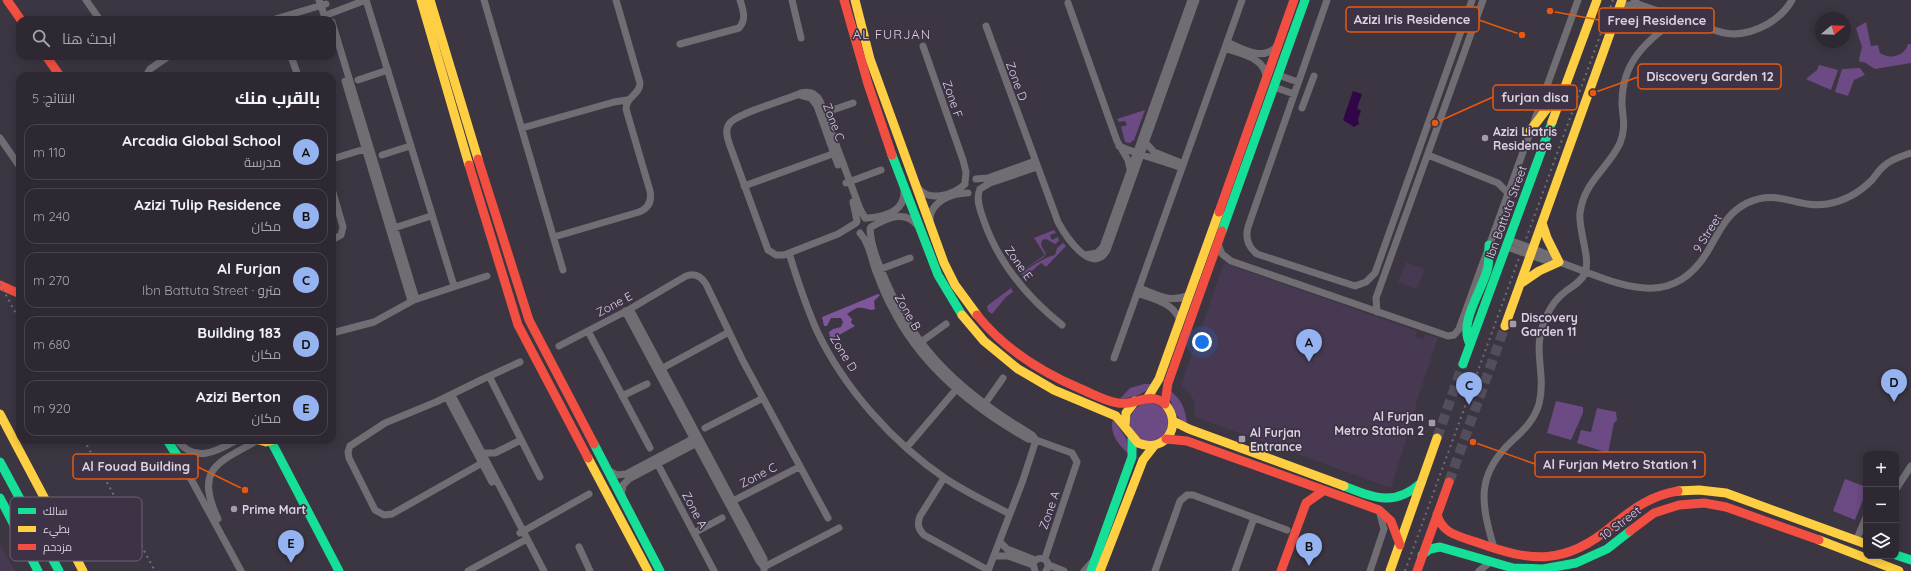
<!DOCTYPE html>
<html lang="ar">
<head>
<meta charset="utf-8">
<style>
	:root { --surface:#2d2832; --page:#35303a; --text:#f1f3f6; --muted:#a7a6ac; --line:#48444d; --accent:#95b2f1 }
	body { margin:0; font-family:Quicksand,Cairo,sans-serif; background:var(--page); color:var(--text); direction:rtl }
	.controls { position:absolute; right:12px; bottom:12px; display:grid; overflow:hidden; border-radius:8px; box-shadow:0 2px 10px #0003 }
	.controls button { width:36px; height:36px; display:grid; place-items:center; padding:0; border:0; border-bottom:1px solid var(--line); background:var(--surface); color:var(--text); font:20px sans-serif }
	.compass { position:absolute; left:1815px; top:12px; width:36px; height:36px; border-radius:50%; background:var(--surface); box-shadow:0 2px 10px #0003; rotate:71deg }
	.you { position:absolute; left:1202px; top:342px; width:14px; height:14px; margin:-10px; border:3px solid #fff; border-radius:50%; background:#1a73e8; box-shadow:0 0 0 6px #1a73e833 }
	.badge { display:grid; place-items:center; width:26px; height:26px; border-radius:50%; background:var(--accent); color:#111; font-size:13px; font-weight:700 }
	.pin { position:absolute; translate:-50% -33px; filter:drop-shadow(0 1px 2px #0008) }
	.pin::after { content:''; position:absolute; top:21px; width:14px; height:12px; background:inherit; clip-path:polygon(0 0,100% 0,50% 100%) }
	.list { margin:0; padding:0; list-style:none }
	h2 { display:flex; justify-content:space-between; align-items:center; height:52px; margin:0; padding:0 16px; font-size:17px }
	h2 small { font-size:13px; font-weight:400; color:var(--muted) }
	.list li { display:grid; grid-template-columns:26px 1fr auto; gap:12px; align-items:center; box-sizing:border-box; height:56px; margin:0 8px 8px; padding:0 8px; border:1px solid var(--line); border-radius:12px }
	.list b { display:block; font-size:15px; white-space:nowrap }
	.list p { margin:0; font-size:13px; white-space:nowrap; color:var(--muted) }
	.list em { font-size:13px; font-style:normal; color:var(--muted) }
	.icon { flex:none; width:22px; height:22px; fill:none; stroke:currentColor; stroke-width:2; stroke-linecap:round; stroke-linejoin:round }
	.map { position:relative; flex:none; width:1911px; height:571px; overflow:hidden; direction:ltr }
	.search { position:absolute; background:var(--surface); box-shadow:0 2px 10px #0003; left:16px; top:16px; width:320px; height:44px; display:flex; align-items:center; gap:10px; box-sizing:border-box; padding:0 14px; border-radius:12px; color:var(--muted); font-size:15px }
	.panel { position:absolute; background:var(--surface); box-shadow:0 2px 10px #0003; left:16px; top:72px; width:320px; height:372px; border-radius:12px; direction:rtl }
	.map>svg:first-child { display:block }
</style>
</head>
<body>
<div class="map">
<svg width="1911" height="571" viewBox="0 0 1911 571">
	<rect width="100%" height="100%" fill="#3c3642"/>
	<path fill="#463951" d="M 1406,262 L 1425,269 L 1417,289 L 1398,282 Z
		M 1224,263 L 1417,331 L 1415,337 L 1423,340 L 1425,334 L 1438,338 L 1415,407 L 1416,408 L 1391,488 L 1195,417 L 1194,401 L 1191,395 L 1181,385 Z
		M 0,544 L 15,571 L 0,571 Z"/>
	<path fill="#6c4a83" d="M 1866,22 L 1871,46 L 1878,45 L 1880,53 C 1890,60 1905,56 1908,44 L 1911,44 L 1911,63 L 1875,69 L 1864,62 L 1860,62 L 1859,59 L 1862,47 L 1856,28 Z
		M 1819,65 L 1838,70 L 1831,90 L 1806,79 L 1817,70 Z
		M 1860,68 L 1865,75 L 1854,80 L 1848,96 L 1835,92 L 1842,69 Z
		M 1145,110 L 1134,140 L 1130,143 L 1125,142 L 1121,127 L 1127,125 L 1125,121 L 1119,122 L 1117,119 Z
		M 1054,230 L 1056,233 L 1050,235 L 1052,240 L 1058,237 L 1059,241 L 1055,244 L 1046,239 L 1042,240 L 1041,245 L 1046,254 L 1044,257 L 1020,272 L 1045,255 L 1034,238 Z
		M 1063,243 L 1066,246 L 1046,267 L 1041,263 L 1024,278 L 1021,274 C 1031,266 1043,258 1055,255 L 1057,248 Z
		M 1011,288 L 1013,292 L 1006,297 L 992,314 L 988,311 L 987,306 Z
		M 1144,384 L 1153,384 C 1144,395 1134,397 1120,399 L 1130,388 Z
		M 1169,390 C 1182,399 1186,410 1187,425 C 1175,417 1170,404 1169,390 Z
		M 1556,401 L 1583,407 L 1583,413 L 1571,440 L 1547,433 Z
		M1130 422a19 19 0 1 1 38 0a19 19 0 1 1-38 0Z
		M 1597,408 L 1616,412 L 1617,420 L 1614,423 L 1608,453 L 1577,443 L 1581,430 L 1591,432 Z
		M 1113,419 L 1126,438 L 1129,454 C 1118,445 1109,433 1113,419 Z
		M 1845,479 L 1866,487 L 1866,492 L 1855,520 L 1833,511 Z"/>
	<path fill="#7e5699" d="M 878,294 L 880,295 L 874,301 L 875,309 L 872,310 C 857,307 859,306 847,314 L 852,319 L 851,323 L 855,326 L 832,339 L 830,338 L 829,332 L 833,329 L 841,327 L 843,322 L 841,318 L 831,318 L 827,326 L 824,326 L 822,317 Z"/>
	<path fill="#310547" d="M 1353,91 L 1362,94 L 1357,108 L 1361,111 L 1358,119 L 1359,124 L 1354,127 L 1343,120 Z"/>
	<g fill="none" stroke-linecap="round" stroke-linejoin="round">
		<path stroke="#544e5a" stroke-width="10" stroke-dasharray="10 5" stroke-linecap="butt" d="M 1437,438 L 1463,364
			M 1449,482 L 1505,326"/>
		<path stroke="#716e73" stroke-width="7" d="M 86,0 L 100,20
			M 319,0 L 326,20
			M 366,0 L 454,286
			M 484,0 L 563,270
			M 792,0 L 801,38
			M 1327,0 L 1248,227 C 1245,238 1248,247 1257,254 L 1355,286 L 1366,282 L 1375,273 L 1472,0
			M 1634,0 L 1638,4 C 1658,11 1679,18 1699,25 C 1710,29 1722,34 1734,34 C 1757,33 1781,20 1792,0
			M 1068,3 L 1117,141 L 1128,160 L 1130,169
			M 1618,11 L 1629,5 L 1638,4
			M 329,14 L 366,0
			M 272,20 L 326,4
			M 332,22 L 416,299
			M 986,26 L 1058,222 C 1065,235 1092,277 1107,250 L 1196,0
			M 1227,42 C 1243,49 1263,62 1277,46
			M 680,44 L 739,28 C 747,19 743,10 740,0
			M 923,46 L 963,160 L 966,172 L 965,183
			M 1225,48 C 1240,54 1264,57 1266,76
			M 291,56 L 298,76
			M 1278,75 L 1298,82
			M 146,76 L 150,69 L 169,56
			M 358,80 L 388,70
			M 345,81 L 411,301
			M 1274,87 L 1294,94
			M 800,95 L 811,98 L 817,106 L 838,165
			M 1302,108 L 1314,76
			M 821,114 L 853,103
			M 522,128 L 614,102 L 627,100
			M 0,138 L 20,167
			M 1145,142 L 1154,152 L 1179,162
			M 1119,146 C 1139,155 1160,160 1182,168
			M 382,155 L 410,146
			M 1428,155 L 1498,183 L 1508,193
			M 332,159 L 368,148
			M 976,179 L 988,178 L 1035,161
			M 846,183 L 881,170
			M 744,186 L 838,152
			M 332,189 L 343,227 L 341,235 L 332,240
			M 919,189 C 930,202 954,195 965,184
			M 980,189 L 990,183 L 1037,167
			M 979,192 C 976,201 981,212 984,221 C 999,264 1027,297 1062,325
			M 853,202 L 857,221
			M 867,218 C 885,217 905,212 904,191
			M 930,221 C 929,202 952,193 968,193
			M 856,223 L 838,234 L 784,255 L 776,255 L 768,250 L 729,143 C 727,137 725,130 729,124 C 736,113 787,100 801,93 C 809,91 816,93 820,101 L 860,209 L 865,218
			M 871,227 C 886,219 904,209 917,225
			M 394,228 L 431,216
			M 860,233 C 869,243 871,257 875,269 C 880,282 885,296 892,308 C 921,366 973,408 1028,439 L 1036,440 L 1032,435 C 966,395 917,354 886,281 C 879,265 871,247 870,229
			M 554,237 L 639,212 C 649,208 652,201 650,191 L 626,109 C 626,96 640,95 640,83 L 616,0
			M 1509,240 L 1552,256 L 1558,261
			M 1218,244 L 1222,254 L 1231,261 L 1448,336 L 1454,335 L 1459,329 L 1578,0
			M 1507,247 L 1550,262 L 1559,262 C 1614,281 1671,316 1709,249 C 1720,230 1727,213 1747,203 C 1779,188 1797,209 1827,204 C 1845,201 1860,192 1872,180 C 1876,175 1879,170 1884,166 C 1891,159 1902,156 1911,153
			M 789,253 C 797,279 806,306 817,331 C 844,388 893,443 946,479 C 966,492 988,503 1010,514
			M 1085,255 L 1097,253 L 1103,247 L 1191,0
			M 881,269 L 910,258
			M 1139,288 C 1156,294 1171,304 1189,295
			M 1137,293 C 1154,299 1172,302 1180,320
			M 630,309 L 764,559 L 764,571
			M 625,311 L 759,561 L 764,567
			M 1377,312 L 1376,298 L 1483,0
			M 588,331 L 650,448
			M 332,333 L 374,322 L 414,300 L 487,276
			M 921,342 L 946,324
			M 559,346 L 630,309 L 686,276 C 694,273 701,276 706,284 L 743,361 L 828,518
			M 1114,358 L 1242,0
			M 659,370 L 729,332
			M 489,376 L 540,477
			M 452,395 L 544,571
			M 622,396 L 647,384
			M 447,397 L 492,482
			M 984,405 L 1003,378
			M 705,428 L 763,398
			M 177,440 C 195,464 217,451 237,440
			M 907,447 L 959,386
			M 482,453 L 495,453 L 521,440
			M 179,457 L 241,571
			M 655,459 L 714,571
			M 482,463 L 392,514 L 384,515 L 375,510 L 349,458 L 348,452 L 350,446 L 385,423 L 436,402 L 483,379 L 520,362
			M 607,470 L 617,475 L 626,474 L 696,437
			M 944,478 L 920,516 C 917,524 918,529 924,535 L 988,570
			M 1896,489 L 1911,466
			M 621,496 L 623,485 L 629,479 L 699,442
			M 729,503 L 799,467
			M 218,519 C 194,468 218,463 258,440
			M 520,533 L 589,494
			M 694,533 L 722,518
			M 1856,541 L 1866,517
			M 1000,542 L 1007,549 L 1035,560
			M 579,547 L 590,571
			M 1494,548 C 1481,503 1475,475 1513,440 C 1525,429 1534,420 1539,404 C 1547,371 1530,349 1547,315 C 1551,306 1558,297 1566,291 C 1573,286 1581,282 1585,273 C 1591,258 1578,230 1580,213 C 1584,181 1608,169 1620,143 C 1626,129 1623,118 1622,105 C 1621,61 1647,41 1678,18
			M 994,556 L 1008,556 L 1033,565
			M 1049,565 L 1064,571
			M 764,567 L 839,528
			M 468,571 L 527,539
			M 988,571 L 1023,480 L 1036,440 L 1072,453 L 1077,462 L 1045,558
			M 1035,571 L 1033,563 C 1040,553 1053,561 1046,571
			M 1084,571 L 1093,561
			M 1155,571 L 1180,501 L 1187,495 L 1193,495 L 1287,530
			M 1235,571 L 1254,518
			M 1370,571 L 1384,529 L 1379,510
			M 1479,571 L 1489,563"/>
		<path stroke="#16e098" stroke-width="9" d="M 892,155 L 938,275 L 962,315
			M 1222,231 L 1305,0
			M 1470,344 C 1458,322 1483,290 1488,267 C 1489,260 1489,252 1489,245
			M 1463,364 L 1552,122
			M 167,440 L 180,460
			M 271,441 L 339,571
			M 594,444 L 660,571
			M 0,462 L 59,571
			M 1344,486 C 1375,498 1394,507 1421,483
			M 0,498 L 38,571
			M 1422,555 L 1430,549 L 1440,547 L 1513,568 L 1543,569 L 1576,563 L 1607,549 L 1630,531
			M 1896,555 L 1911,560
			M 1091,571 L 1132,457 L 1132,439"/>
		<path stroke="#ffcf43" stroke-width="9" d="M 421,0 L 469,165
			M 430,0 L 478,159
			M 855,0 L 870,59 L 944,263 L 955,285 L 977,315
			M 1552,122 L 1597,0
			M 1530,131 L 1558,94
			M 1520,284 L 1539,271 L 1559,262 L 1547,238 L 1542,223
			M 962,315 L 984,341 L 1018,369 L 1054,390 L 1116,416 L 1138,443 C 1165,454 1184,425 1165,404
			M 1505,326 L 1622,0
			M 1148,397 L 1159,379 L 1219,212
			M 0,414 L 83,571
			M 1173,421 L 1189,429 L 1344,486
			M 1125,427 L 1126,413 L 1135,401
			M 259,440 L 266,442 L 273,440
			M 588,458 L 648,571
			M 1678,491 L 1699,490 L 1726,493 L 1866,544
			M 1819,540 L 1899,571
			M 1100,571 L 1143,460 L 1154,446
			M 1390,571 L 1437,438"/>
		<path stroke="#f24e42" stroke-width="9" d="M 7,0 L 21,20
			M 844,0 L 868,84 L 892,155
			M 46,56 L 60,76
			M 478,159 L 529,320 L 594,444
			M 469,165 L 518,325 L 588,458
			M 1219,212 L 1294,0
			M 0,285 L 20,294
			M 977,315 C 1005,350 1041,372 1081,389 C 1093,394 1105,401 1118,403 C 1136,406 1149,391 1165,404
			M 1165,403 L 1168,383 L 1222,231
			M 1166,439 L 1187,441 L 1379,510 L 1391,521 L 1400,545
			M 1437,514 C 1442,534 1459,536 1476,542 C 1531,562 1565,566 1612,526 C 1632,509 1652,495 1678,491
			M 1630,531 L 1654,513 L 1679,505 L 1704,503 L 1726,507 L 1819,540
			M 1281,571 L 1306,503 L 1323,491
			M 1417,571 L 1449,482"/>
		<path stroke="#716d74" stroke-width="2" stroke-dasharray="2 4" stroke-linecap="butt" d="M 0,284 L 20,321
			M 84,440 L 155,571
			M 1405,571 L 1613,0"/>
	</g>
	<g fill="#a39ca8" stroke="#3d3246" stroke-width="1.5">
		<circle cx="1485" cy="138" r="4"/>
		<rect x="1509" y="320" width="8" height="8" rx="2"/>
		<rect x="1428" y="419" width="8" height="8" rx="2"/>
		<rect x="1238" y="435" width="8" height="8" rx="2"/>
		<circle cx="234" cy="509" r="4"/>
	</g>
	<g text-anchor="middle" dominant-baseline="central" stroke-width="3.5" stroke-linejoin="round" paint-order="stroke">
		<g font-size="12" fill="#dad3df" stroke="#3d3246">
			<text transform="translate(1017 81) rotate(70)">Zone D</text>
			<text transform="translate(953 99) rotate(71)">Zone F</text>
			<text transform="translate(834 122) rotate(69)">Zone C</text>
			<text transform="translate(1506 212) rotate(-70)">Ibn Battuta Street</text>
			<text transform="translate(1707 233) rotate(-58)">9 Street</text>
			<text transform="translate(1019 263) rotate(55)">Zone E</text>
			<text transform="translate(614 304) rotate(-28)">Zone E</text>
			<text transform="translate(908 312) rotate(60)">Zone B</text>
			<text transform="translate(844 353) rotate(58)">Zone D</text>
			<text transform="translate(758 475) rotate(-27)">Zone C</text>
			<text transform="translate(695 510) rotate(62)">Zone A</text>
			<text transform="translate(1049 510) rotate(-71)">Zone A</text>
			<text transform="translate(1620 523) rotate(-37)">10 Street</text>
		</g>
		<g font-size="12" font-weight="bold" fill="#dad3df" stroke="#3d3246" text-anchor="start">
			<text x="1493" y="131">Azizi Liatris<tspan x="1493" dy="14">Residence</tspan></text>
			<text x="1521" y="317">Discovery<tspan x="1521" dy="14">Garden 11</tspan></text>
			<text x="1424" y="416" text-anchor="end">Al Furjan<tspan x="1424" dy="14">Metro Station 2</tspan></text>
			<text x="1250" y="432">Al Furjan<tspan x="1250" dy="14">Entrance</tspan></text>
			<text x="242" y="509">Prime Mart</text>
		</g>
		<g font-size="13" letter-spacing="1" fill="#dad3df" stroke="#3d3246">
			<text x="892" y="34">AL FURJAN</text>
		</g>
	</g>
	<rect x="10" y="497" width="132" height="64" rx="6" fill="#3d3246" stroke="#6c6274" stroke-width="1"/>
	<rect x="18" y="508" width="18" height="6" fill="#16e098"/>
	<rect x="18" y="526" width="18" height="6" fill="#ffcf43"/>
	<rect x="18" y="544" width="18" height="6" fill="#f24e42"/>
	<g font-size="11" fill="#dad3df">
		<text x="43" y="515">سالك</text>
		<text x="43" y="533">بطيء</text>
		<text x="43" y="551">مزدحم</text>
	</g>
	<path fill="none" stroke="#e8590c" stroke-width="1.5" d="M1522 35L1479 20M1550 11L1599 20M1593 93L1638 77M1435 123L1493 97M1473 442L1535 464M245 490L198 467"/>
	<g fill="#e8590c" stroke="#3d3246" stroke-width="1.5">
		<circle cx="1522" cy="35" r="4"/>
		<circle cx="1550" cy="11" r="4"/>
		<circle cx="1593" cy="93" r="4"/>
		<circle cx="1435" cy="123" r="4"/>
		<circle cx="1473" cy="442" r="4"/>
		<circle cx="245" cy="490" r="4"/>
	</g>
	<g fill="#3d3246" stroke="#e8590c" stroke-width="1.5">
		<rect x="1346" y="7" width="133" height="25" rx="4"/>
		<rect x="1599" y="8" width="115" height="25" rx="4"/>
		<rect x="1638" y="64" width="143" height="25" rx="4"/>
		<rect x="1493" y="85" width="84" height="25" rx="4"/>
		<rect x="1535" y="452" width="170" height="25" rx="4"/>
		<rect x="73" y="454" width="125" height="25" rx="4"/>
	</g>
	<g font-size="13" text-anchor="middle" font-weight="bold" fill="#dad3df">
		<text x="1412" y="24">Azizi Iris Residence</text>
		<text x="1657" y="25">Freej Residence</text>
		<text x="1710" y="81">Discovery Garden 12</text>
		<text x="1535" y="102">furjan disa</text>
		<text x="1620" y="469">Al Furjan Metro Station 1</text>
		<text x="136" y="471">Al Fouad Building</text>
	</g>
</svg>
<div class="controls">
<button>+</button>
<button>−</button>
<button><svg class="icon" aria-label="layers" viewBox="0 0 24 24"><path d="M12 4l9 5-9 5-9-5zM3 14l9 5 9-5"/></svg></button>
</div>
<svg class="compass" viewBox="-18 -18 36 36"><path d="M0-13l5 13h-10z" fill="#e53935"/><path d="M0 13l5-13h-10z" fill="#a7a6ac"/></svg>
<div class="you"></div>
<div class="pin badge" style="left:1309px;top:362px">A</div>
<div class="pin badge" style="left:1309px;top:566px">B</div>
<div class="pin badge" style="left:1469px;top:405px">C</div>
<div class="pin badge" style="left:1894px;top:402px">D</div>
<div class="pin badge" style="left:291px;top:563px">E</div>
<div class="search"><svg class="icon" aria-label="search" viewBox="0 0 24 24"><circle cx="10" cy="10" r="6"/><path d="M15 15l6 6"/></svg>ابحث هنا</div>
<section class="panel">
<h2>بالقرب منك<small>النتائج: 5</small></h2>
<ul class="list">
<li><span class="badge">A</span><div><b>Arcadia Global School</b><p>مدرسة</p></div><em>110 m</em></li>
<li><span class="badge">B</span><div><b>Azizi Tulip Residence</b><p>مكان</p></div><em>240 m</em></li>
<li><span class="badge">C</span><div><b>Al Furjan</b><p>مترو · Ibn Battuta Street</p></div><em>270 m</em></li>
<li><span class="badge">D</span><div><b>Building 183</b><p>مكان</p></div><em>680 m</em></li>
<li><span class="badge">E</span><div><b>Azizi Berton</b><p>مكان</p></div><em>920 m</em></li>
</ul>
</section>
</div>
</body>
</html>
